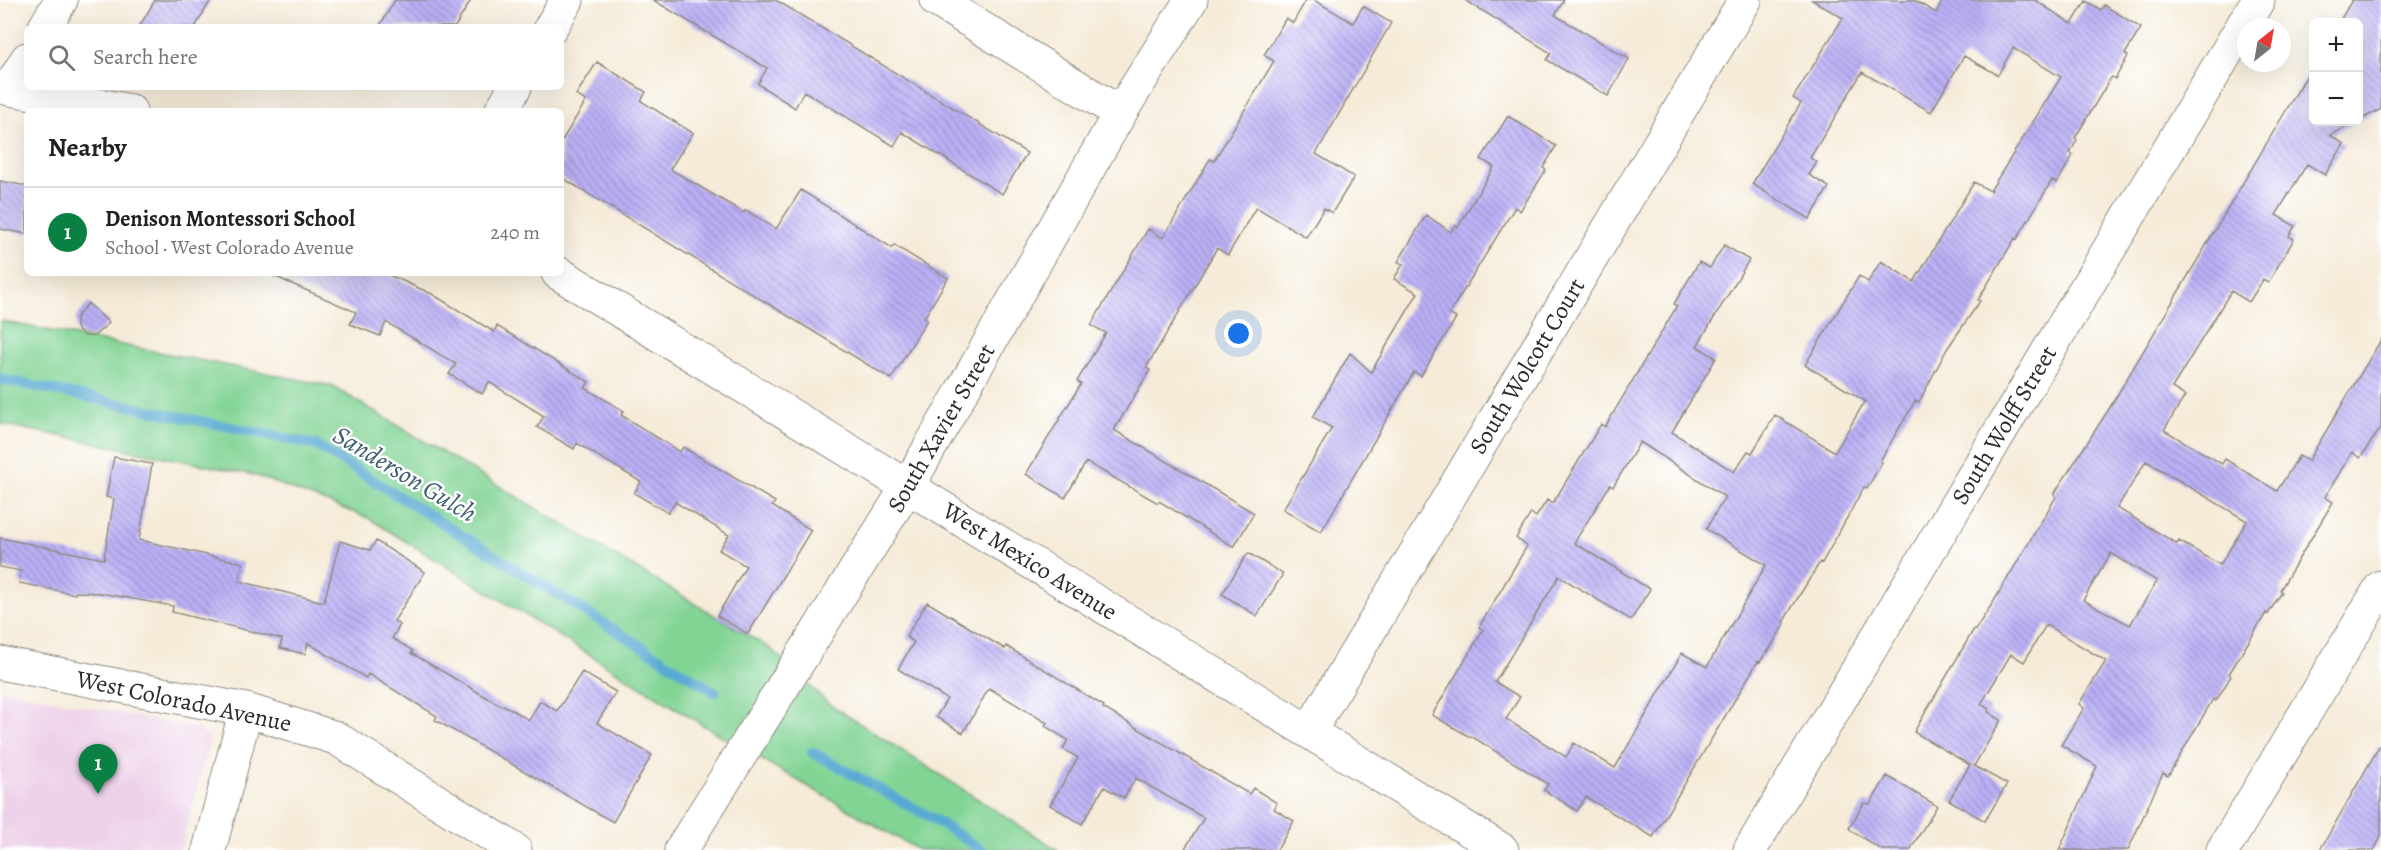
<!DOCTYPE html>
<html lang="en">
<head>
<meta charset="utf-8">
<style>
	:root { --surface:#fff; --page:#f6f6f6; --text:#202124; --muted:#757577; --line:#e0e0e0; --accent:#0b8043 }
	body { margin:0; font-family:Alegreya,serif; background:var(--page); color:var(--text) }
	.controls { position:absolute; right:18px; top:18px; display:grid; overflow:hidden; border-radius:9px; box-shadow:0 6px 24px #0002 }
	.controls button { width:54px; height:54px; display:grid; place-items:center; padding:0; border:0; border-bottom:2px solid var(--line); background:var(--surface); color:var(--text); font:30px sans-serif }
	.compass { position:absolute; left:2237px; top:18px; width:54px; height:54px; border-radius:50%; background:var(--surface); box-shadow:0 6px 24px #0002; rotate:31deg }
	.you { position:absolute; left:1239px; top:334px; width:21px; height:21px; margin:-15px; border:4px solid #fff; border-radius:50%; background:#1a73e8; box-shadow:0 0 0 9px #1a73e833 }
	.badge { display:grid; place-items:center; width:39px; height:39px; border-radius:50%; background:var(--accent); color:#fff; font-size:20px; font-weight:700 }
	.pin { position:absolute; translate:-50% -50px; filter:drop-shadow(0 2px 3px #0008) }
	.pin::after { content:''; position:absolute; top:32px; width:21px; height:18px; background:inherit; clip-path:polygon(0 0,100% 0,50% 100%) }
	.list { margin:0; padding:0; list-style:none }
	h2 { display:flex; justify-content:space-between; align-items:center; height:78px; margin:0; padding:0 24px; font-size:26px }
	h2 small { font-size:20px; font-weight:400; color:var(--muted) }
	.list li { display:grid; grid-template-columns:39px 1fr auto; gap:18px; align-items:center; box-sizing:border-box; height:90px; padding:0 24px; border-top:2px solid var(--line) }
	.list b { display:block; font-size:22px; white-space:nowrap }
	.list p { margin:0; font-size:20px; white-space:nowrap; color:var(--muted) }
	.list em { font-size:20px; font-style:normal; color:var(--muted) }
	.icon { flex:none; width:33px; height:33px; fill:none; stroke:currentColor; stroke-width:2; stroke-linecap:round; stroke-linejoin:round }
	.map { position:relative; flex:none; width:2381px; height:850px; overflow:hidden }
	.search { position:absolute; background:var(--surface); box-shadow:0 6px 24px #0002; left:24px; top:24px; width:540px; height:66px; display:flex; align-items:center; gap:15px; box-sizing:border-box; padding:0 21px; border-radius:9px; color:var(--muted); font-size:22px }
	.panel { position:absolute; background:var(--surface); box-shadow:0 6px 24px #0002; left:24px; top:108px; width:540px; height:168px; border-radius:9px }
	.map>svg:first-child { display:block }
</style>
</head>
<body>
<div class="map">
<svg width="2381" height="850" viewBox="0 0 2381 850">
	<defs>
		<pattern id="building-back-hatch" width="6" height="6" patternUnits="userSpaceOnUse" patternTransform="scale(1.5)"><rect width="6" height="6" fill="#bbb0f6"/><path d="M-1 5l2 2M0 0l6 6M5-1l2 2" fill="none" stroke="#988fc7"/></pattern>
	</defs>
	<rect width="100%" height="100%" fill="#fff"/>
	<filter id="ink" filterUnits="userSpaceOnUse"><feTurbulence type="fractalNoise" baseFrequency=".0167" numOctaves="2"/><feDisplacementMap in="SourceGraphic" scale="12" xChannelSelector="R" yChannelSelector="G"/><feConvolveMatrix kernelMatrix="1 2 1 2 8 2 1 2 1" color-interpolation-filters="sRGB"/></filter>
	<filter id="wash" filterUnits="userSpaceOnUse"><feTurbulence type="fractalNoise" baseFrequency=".008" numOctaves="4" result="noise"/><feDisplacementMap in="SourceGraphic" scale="24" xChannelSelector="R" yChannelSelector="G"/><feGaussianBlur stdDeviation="1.35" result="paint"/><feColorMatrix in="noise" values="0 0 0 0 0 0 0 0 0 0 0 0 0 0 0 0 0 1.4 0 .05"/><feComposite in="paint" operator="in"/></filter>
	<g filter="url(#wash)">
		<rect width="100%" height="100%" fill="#f5ebd8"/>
		<path fill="#edd1e9" d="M 0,689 L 198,729 L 210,738 L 181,850 L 0,850 Z"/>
		<path fill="#82d495" stroke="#568060" stroke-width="1.5" d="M 0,321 L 332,386 L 771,649 L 829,704 L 1058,850 L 918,850 L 716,733 L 368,518 L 254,475 L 0,424 Z"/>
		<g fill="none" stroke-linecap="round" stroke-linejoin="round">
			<path stroke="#59a9d3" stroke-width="10" d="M 0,379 L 316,445 L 715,692
				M 812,752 L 932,818 L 982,850"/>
		</g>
		<g id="blocks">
			<path fill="url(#building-back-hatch)" fill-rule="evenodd" d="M 155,0 L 211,0 L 195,27 L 139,27 Z
				M 395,0 L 471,0 L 455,27 L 379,27 Z
				M 653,0 L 776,0 L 1027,153 L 1002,194 L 902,132 L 894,146 L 804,91 L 795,108 L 758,84 L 767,68 Z
				M 1306,0 L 1314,0 L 1353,23 L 1363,6 L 1391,23 L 1316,154 L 1354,177 L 1332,213 L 1324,208 L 1306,237 L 1256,207 L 1228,255 L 1217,248 L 1146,368 L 1150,370 L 1114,430 L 1254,513 L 1234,547 L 1159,501 L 1158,503 L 1086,462 L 1065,498 L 1026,474 L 1081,384 L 1077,381 L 1106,333 L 1091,325 L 1148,229 L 1163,238 L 1210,159 L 1214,161 L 1274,61 L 1264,55 L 1286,18 L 1293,23 Z
				M 1465,0 L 1564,0 L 1555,15 L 1629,59 L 1608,96 L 1547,60 L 1551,53 Z
				M 1812,0 L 1914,0 L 1936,13 L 1943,0 L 2035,0 L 2072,24 L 2086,1 L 2101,10 L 2104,5 L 2141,28 L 2125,54 L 2128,56 L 2115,79 L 2112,77 L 2110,79 L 2075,138 L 2077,140 L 2070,153 L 2073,155 L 2057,183 L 2052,180 L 2017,239 L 2015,238 L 1978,300 L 1980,301 L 1947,349 L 1919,402 L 1915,401 L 1880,461 L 1882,462 L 1867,489 L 1864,487 L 1822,563 L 1820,562 L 1783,622 L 1785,623 L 1768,652 L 1767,651 L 1760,662 L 1758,661 L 1653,837 L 1586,797 L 1577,811 L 1544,790 L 1548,784 L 1471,736 L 1470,737 L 1432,715 L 1483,630 L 1479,627 L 1527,546 L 1516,538 L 1531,513 L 1536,517 L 1547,500 L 1553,503 L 1601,424 L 1605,427 L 1677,306 L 1674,304 L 1699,262 L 1710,268 L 1724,245 L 1749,260 L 1697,346 L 1716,358 L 1672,432 L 1734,472 L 1748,451 L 1752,453 L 1775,415 L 1835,452 L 1865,401 L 1805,365 L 1859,276 L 1868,282 L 1881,261 L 1914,282 L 1974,182 L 1990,191 L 2061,77 L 2013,48 L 1998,75 L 1964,56 L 1931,112 L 1862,72 L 1810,158 L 1817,162 L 1809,175 L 1829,187 L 1810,219 L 1752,184 L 1801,103 L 1793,98 L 1843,18 ZM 1640,442 L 1725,497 L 1706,529 L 1766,565 L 1707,667 L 1682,653 L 1615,768 L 1574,743 L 1566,757 L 1506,719 L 1520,697 L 1495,682 L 1559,576 L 1631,620 L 1650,589 L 1574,543 L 1610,485 L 1613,487 Z
				M 2352,0 L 2381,0 L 2381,109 L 2358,121 L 2358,22 L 2339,22 Z
				M 597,62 L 646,92 L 641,101 L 693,133 L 670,169 L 744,213 L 746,210 L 776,229 L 801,190 L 892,248 L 894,245 L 948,278 L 924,318 L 927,320 L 891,379 L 561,177 L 561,142 L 586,101 L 576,95 Z
				M 2313,65 L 2313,122 L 2357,122 L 2330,135 L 2344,144 L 2325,175 L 2307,164 L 2276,215 L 2295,226 L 2289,236 L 2294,239 L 2268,283 L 2263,280 L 2249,302 L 2231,291 L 2172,388 L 2185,396 L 2164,430 L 2222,464 L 2225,459 L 2277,491 L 2299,456 L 2308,461 L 2381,340 L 2381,428 L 2360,458 L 2352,452 L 2325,497 L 2333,502 L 2280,590 L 2282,592 L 2268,614 L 2266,613 L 2229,674 L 2231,676 L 2216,701 L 2213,699 L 2168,776 L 2163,773 L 2128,850 L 2059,850 L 2097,766 L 2061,745 L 2084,708 L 2079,704 L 2106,661 L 2046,625 L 2024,662 L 2011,654 L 1981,704 L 1989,709 L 1988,712 L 2001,720 L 1974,766 L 2007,784 L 1985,821 L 1949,800 L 1970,765 L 1914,732 L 1974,629 L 1975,630 L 1994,601 L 2056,497 L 2054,494 L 2109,409 ZM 2146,461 L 2247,521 L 2220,565 L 2179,541 L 2177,544 L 2117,508 ZM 2111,553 L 2157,581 L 2130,625 L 2083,600 Z
				M 1508,116 L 1556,146 L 1543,168 L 1546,170 L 1520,211 L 1515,207 L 1449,314 L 1456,318 L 1421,376 L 1414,372 L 1321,532 L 1283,509 L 1332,428 L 1313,417 L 1350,353 L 1371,372 L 1418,293 L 1394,279 L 1403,264 L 1398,262 L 1426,215 L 1451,232 L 1455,225 L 1458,227 L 1494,167 L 1481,159 Z
				M 0,181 L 27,186 L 27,234 L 0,229 Z
				M 267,273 L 385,273 L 432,294 L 494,332 L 497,326 L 589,382 L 585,388 L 624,411 L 621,415 L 680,452 L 683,447 L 775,502 L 772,506 L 811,530 L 748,634 L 717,616 L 746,566 L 719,550 L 729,535 L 675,502 L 668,513 L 634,493 L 641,482 L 577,443 L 574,449 L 537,427 L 544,416 L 489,382 L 482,394 L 449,374 L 456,364 L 386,322 L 380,336 L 350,324 L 356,312 Z
				M 88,303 L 109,323 L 94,336 L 84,336 L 76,328 L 76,318 Z
				M 114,457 L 152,464 L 139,540 L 243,563 L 239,581 L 324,602 L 340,541 L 370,550 L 376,541 L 425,572 L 394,621 L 400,625 L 392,638 L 413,651 L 411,653 L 503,707 L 504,705 L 529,720 L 540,701 L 557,711 L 582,672 L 616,692 L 597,723 L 652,755 L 613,822 L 435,720 L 437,716 L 368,674 L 366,678 L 308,643 L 305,654 L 280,648 L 282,639 L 172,612 L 173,606 L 100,593 L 76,592 L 75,594 L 19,583 L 21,571 L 0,567 L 0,538 L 104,559 L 114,499 L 106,497 Z
				M 1248,553 L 1283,574 L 1257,616 L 1222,594 Z
				M 927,602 L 1005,649 L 1006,646 L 1104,706 L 1103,708 L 1249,794 L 1253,788 L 1277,803 L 1274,809 L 1294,821 L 1277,850 L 1184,850 L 1204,818 L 1136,778 L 1124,798 L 1104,787 L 1082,824 L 1050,805 L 1078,758 L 1063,749 L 1068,740 L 1045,726 L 1047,723 L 989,688 L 963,733 L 936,717 L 947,699 L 898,669 L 914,642 L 906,637 Z
				M 2381,743 L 2381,837 L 2374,850 L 2320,850 Z
				M 1887,776 L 1937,806 L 1910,850 L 1882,850 L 1853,832 L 1849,828 L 1864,803 L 1870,804 Z"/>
		</g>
	</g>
	<g filter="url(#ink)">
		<use href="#blocks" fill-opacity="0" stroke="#908b82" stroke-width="1.5"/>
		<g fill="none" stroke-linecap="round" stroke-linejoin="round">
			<defs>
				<path id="minor" d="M 936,0 L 1120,113
					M 45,27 L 61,0
					M 551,27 L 567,0
					M 0,87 L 130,111
					M 10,88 L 27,59
					M 501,111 L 515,87
					M 558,273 L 1502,850
					M 0,663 L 246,710 L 336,738 L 515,850
					M 1309,732 L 1745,0
					M 209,850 L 246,710
					M 681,850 L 908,486 L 1120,113 L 1191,0
					M 1750,850 L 2258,0
					M 2223,850 L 2381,587"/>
			</defs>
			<use href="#minor" stroke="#908b82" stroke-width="35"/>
			<use href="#minor" stroke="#fff" stroke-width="33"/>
		</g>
	</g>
	<g text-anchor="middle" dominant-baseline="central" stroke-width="5" stroke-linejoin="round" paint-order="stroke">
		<g font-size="24" fill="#2b2b2b" stroke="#fff">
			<text transform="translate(1527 366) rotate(-59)">South Wolcott Court</text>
			<text transform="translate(2004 425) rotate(-59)">South Wolff Street</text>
			<text transform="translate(941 428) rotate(-60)">South Xavier Street</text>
			<text transform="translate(1030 561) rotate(32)">West Mexico Avenue</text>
			<text transform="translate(184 701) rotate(12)">West Colorado Avenue</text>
		</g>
		<g font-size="26" font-style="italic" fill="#3d5d6e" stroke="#fff">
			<text transform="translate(405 474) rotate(31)">Sanderson Gulch</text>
		</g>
	</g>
</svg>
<div class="controls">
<button>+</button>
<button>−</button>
</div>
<svg class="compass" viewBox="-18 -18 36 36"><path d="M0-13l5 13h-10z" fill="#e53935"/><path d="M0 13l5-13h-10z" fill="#757577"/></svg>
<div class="you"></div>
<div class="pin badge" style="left:98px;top:794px">1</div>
<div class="search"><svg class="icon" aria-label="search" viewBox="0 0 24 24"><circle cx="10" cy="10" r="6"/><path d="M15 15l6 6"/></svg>Search here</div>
<section class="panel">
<h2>Nearby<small></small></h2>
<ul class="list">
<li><span class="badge">1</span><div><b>Denison Montessori School</b><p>School · West Colorado Avenue</p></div><em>240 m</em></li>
</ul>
</section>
</div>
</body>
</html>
